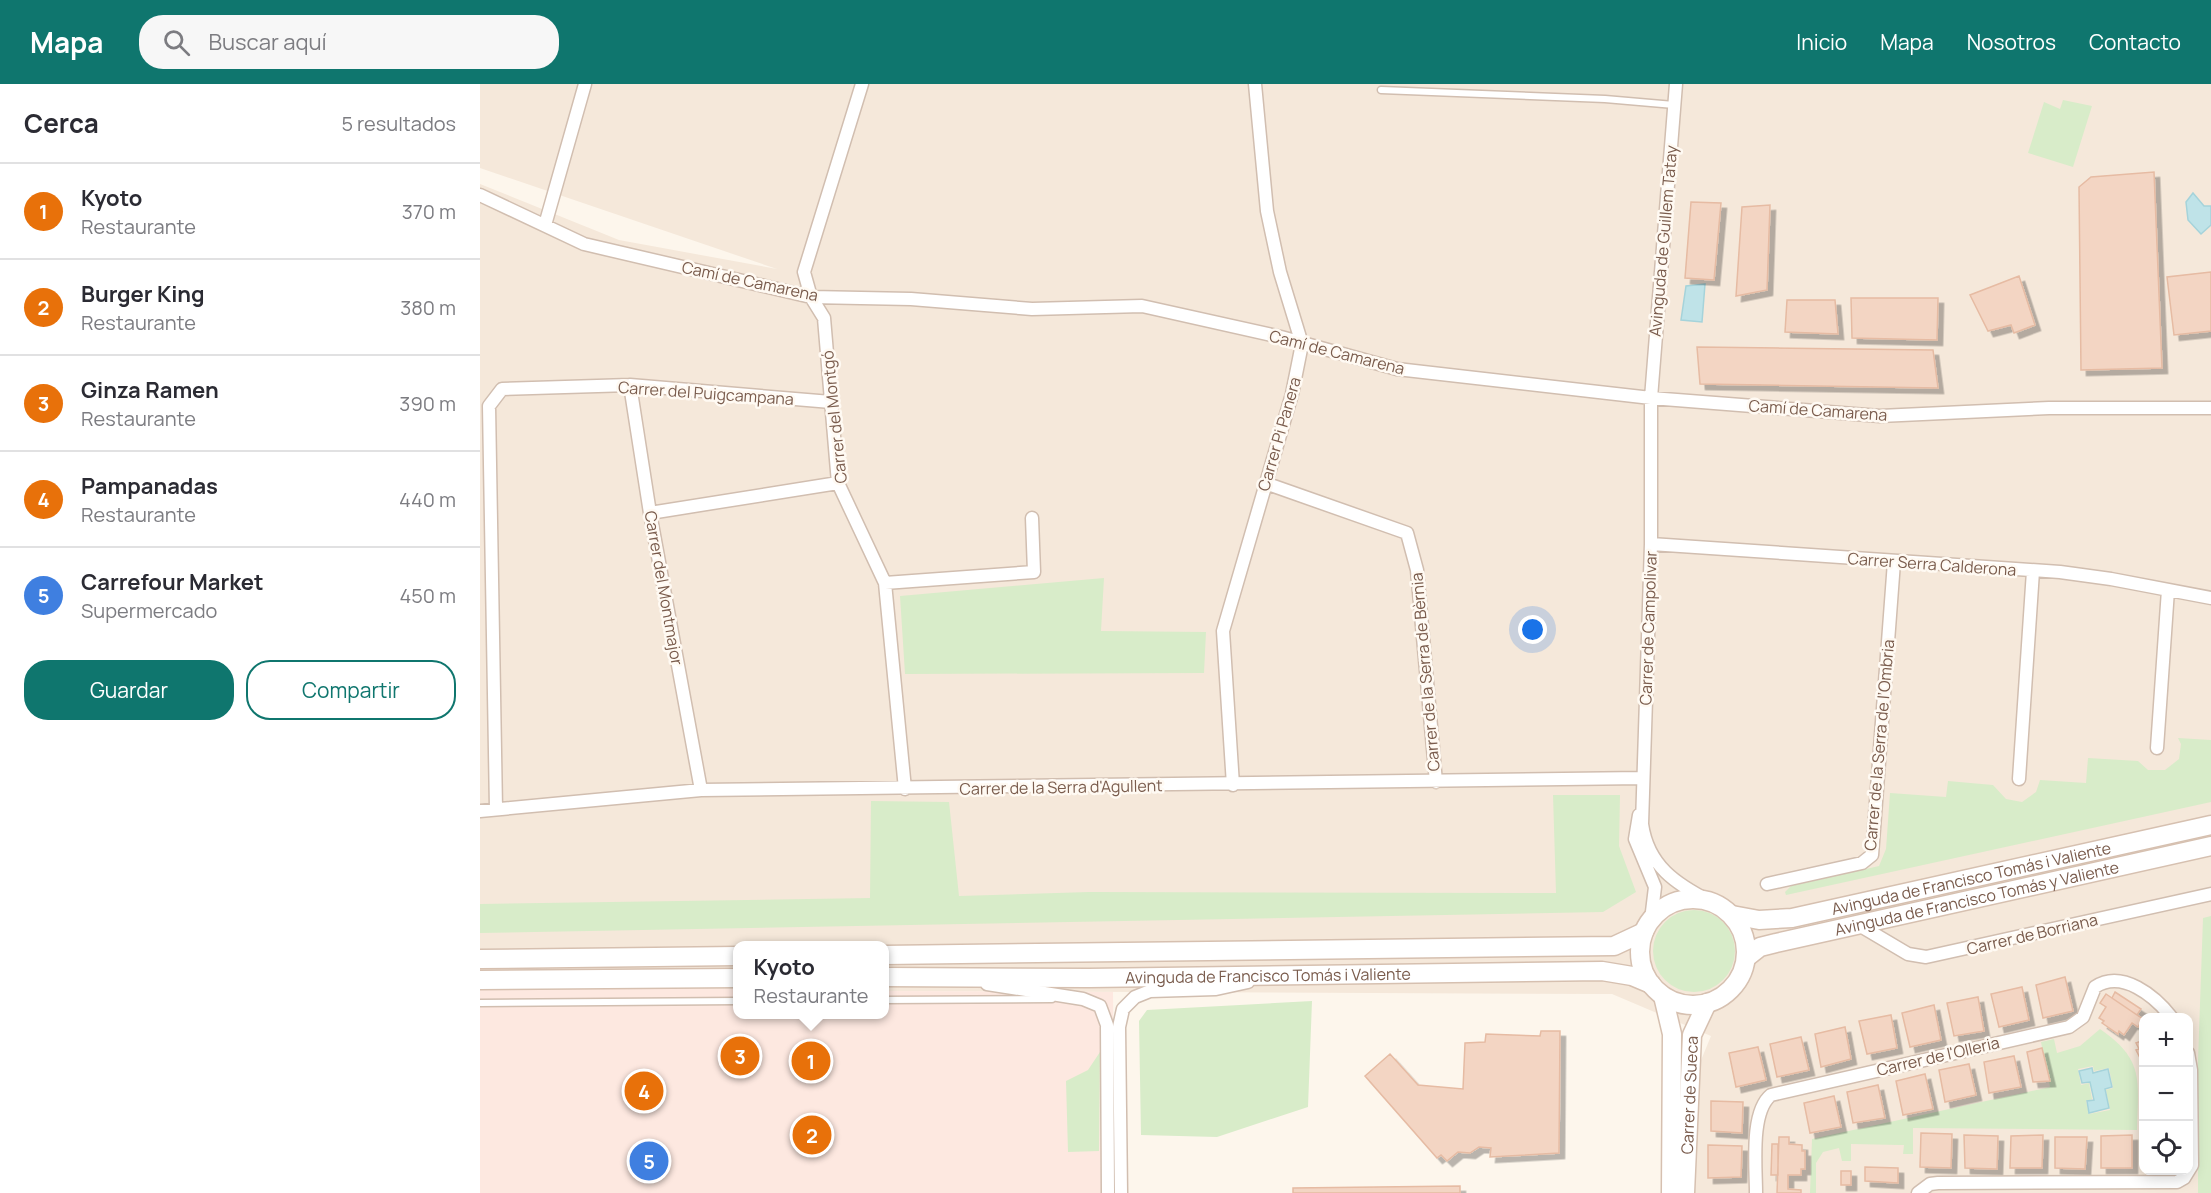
<!DOCTYPE html>
<html lang="es">
<head>
<meta charset="utf-8">
<style>
	:root { --surface:#fff; --page:#f7f7f7; --text:#2b2b33; --muted:#7c7c81; --line:#e1e1e2; --accent:#0f766e }
	body { margin:0; font-family:Manrope,sans-serif; background:var(--page); color:var(--text) }
	.controls { position:absolute; right:18px; bottom:18px; display:grid; overflow:hidden; border-radius:12px; box-shadow:0 3px 15px #0003 }
	.controls button { width:54px; height:54px; display:grid; place-items:center; padding:0; border:0; border-bottom:2px solid var(--line); background:var(--surface); color:var(--text); font:30px sans-serif }
	.you { position:absolute; left:1053px; top:546px; width:21px; height:21px; margin:-15px; border:4px solid #fff; border-radius:50%; background:#1a73e8; box-shadow:0 0 0 9px #1a73e833 }
	.badge { display:grid; place-items:center; width:39px; height:39px; border-radius:50%; background:var(--accent); color:#fff; font-size:20px; font-weight:700 }
	.pin { position:absolute; translate:-50% -50%; border:3px solid #fff; box-shadow:0 2px 6px #0006 }
	.popup { position:absolute; left:253px; top:857px; width:156px; height:78px; box-sizing:border-box; display:grid; place-content:center; border-radius:12px; background:var(--surface); filter:drop-shadow(0 2px 4px #0005); font-size:20px; white-space:nowrap; color:var(--muted) }
	.popup b { font-size:22px; color:var(--text) }
	.popup::after { content:''; position:absolute; left:50%; top:100%; margin-left:-12px; border:12px solid transparent; border-top-color:var(--surface) }
	.list { margin:0; padding:0; list-style:none }
	h2 { display:flex; justify-content:space-between; align-items:center; height:78px; margin:0; padding:0 24px; font-size:26px }
	h2 small { font-size:20px; font-weight:400; color:var(--muted) }
	.list li { display:grid; grid-template-columns:39px 1fr auto; gap:18px; align-items:center; box-sizing:border-box; height:96px; padding:0 24px; border-top:2px solid var(--line) }
	.list b { display:block; font-size:22px; white-space:nowrap }
	.list p { margin:0; font-size:20px; white-space:nowrap; color:var(--muted) }
	.list em { font-size:20px; font-style:normal; color:var(--muted) }
	.actions { display:flex; gap:12px; padding:18px 24px }
	.actions a { flex:1; padding:14px 0; border:2px solid var(--accent); border-radius:24px; text-align:center; font-size:21px; color:var(--accent) }
	.actions .main { background:var(--accent); color:#fff }
	.icon { flex:none; width:33px; height:33px; fill:none; stroke:currentColor; stroke-width:2; stroke-linecap:round; stroke-linejoin:round }
	.map { position:relative; flex:none; width:1731px; height:1109px; overflow:hidden }
	header { display:flex; align-items:center; gap:36px; box-sizing:border-box; height:84px; padding:0 30px; background:var(--accent); color:#fff }
	header strong { font-size:28px }
	nav { display:flex; gap:33px; margin-inline-start:auto; font-size:21px }
	.search { width:420px; height:54px; background:var(--page); display:flex; align-items:center; gap:15px; box-sizing:border-box; padding:0 21px; border-radius:24px; color:var(--muted); font-size:22px }
	main { display:flex }
	aside { flex:1; background:var(--surface) }
	.map>svg:first-child { display:block }
</style>
</head>
<body>
<header>
<strong>Mapa</strong>
<div class="search"><svg class="icon" aria-label="search" viewBox="0 0 24 24"><circle cx="10" cy="10" r="6"/><path d="M15 15l6 6"/></svg>Buscar aquí</div>
<nav><a>Inicio</a><a>Mapa</a><a>Nosotros</a><a>Contacto</a></nav>
</header>
<main>
<aside>
<h2>Cerca<small>5 resultados</small></h2>
<ul class="list">
<li><span class="badge" style="background:#e8710a">1</span><div><b>Kyoto</b><p>Restaurante</p></div><em>370 m</em></li>
<li><span class="badge" style="background:#e8710a">2</span><div><b>Burger King</b><p>Restaurante</p></div><em>380 m</em></li>
<li><span class="badge" style="background:#e8710a">3</span><div><b>Ginza Ramen</b><p>Restaurante</p></div><em>390 m</em></li>
<li><span class="badge" style="background:#e8710a">4</span><div><b>Pampanadas</b><p>Restaurante</p></div><em>440 m</em></li>
<li><span class="badge" style="background:#3f7fe0">5</span><div><b>Carrefour Market</b><p>Supermercado</p></div><em>450 m</em></li>
</ul>
<div class="actions"><a class="main">Guardar</a><a>Compartir</a></div>
</aside>
<div class="map">
<svg width="1731" height="1109" viewBox="0 0 1731 1109">
	<defs>
		<filter id="shadow"><feDropShadow dx="5.5" dy="5.5" stdDeviation="0" flood-color="#0004"/></filter>
	</defs>
	<rect width="100%" height="100%" fill="#fdf6ec"/>
	<path fill="#f5e8da" fill-rule="evenodd" d="M 0,0 L 1731,0 L 1731,1109 L 1215,1109 L 1217,986 L 1231,952 L 1132,910 L 405,907 L 404,862 L 258,862 L 257,905 L 0,901 L 0,100 L 139,156 L 297,185 L 0,84 ZM 1664,934 L 1708,934 L 1708,1086 L 1664,1086 Z"/>
	<path fill="#fde8e0" d="M 0,901 L 257,905 L 258,930 L 404,930 L 405,907 L 633,908 L 635,1109 L 0,1109 Z"/>
	<path fill="#d8ecc9" fill-rule="evenodd" d="M 1583,16 L 1612,22 L 1593,83 L 1548,69 L 1564,18 L 1580,25 Z
		M 624,494 L 621,547 L 726,548 L 724,589 L 425,590 L 420,512 Z
		M 1698,654 L 1731,656 L 1731,718 L 1306,811 L 1305,808 L 1311,802 L 1399,782 L 1406,765 L 1410,709 L 1466,713 L 1468,697 L 1513,701 L 1526,715 L 1542,718 L 1556,708 L 1560,696 L 1606,699 L 1608,674 L 1658,677 L 1668,686 L 1685,686 L 1699,675 L 1701,660 Z
		M 1073,711 L 1140,711 L 1139,762 L 1156,808 L 1123,828 L 0,849 L 0,820 L 390,814 L 391,717 L 469,718 L 479,812 L 609,808 L 1076,809 Z
		M1173 867a41 41 0 1 1 82 0a41 41 0 1 1-82 0Z
		M 1731,832 L 1731,1109 L 1718,1109 L 1718,977 L 1723,834 Z
		M 832,917 L 828,1023 L 737,1053 L 661,1051 L 659,937 L 667,926 Z
		M 1620,945 C 1665,976 1658,996 1657,1046 L 1433,1044 L 1433,1070 L 1423,1070 L 1424,1061 L 1419,1061 L 1371,1060 L 1371,1077 L 1362,1077 L 1359,1064 L 1343,1068 L 1336,1079 L 1336,1109 L 1330,1109 L 1332,1055 L 1570,1003 L 1561,958 L 1574,955 L 1577,969 L 1600,962 ZM 1613,982 L 1614,987 L 1629,984 L 1633,1004 L 1626,1006 L 1630,1026 L 1609,1030 L 1606,1017 L 1612,1015 L 1609,999 L 1601,1001 L 1598,985 Z
		M 620,968 L 619,1067 L 588,1068 L 586,997 L 608,986 Z"/>
	<path fill="#bfe3e8" stroke="#a5d3da" stroke-width="1.5" d="M 1713,109 L 1724,122 L 1731,122 L 1731,141 L 1721,150 L 1708,136 L 1706,118 Z
		M 1225,200 L 1222,238 L 1201,236 L 1206,202 Z
		M 1612,984 L 1613,989 L 1628,985 L 1632,1003 L 1625,1005 L 1629,1024 L 1609,1029 L 1607,1017 L 1614,1016 L 1610,998 L 1602,999 L 1599,987 Z"/>
	<path fill="#f3d5c3" stroke="#e6bba3" stroke-width="1.5" filter="url(#shadow)" d="M 1674,88 L 1682,284 L 1601,286 L 1599,103 L 1611,93 Z
		M 1211,118 L 1241,119 L 1234,196 L 1205,194 Z
		M 1290,121 L 1287,206 L 1256,212 L 1262,123 Z
		M 1731,188 L 1731,247 L 1694,251 L 1687,193 Z
		M 1539,192 L 1555,241 L 1534,249 L 1531,241 L 1508,247 L 1490,211 Z
		M 1371,214 L 1458,214 L 1457,256 L 1372,254 Z
		M 1307,216 L 1355,216 L 1358,250 L 1305,248 Z
		M 1217,263 L 1453,266 L 1458,304 L 1220,300 Z
		M 1585,893 L 1593,927 L 1563,934 L 1556,901 Z
		M 1542,903 L 1549,936 L 1519,943 L 1511,910 Z
		M 1635,908 L 1661,925 L 1657,931 L 1632,914 Z
		M 1626,910 L 1663,935 L 1658,943 L 1652,939 L 1644,951 L 1639,947 L 1638,950 L 1622,939 L 1624,937 L 1619,934 L 1626,923 L 1620,919 Z
		M 1498,913 L 1504,947 L 1474,952 L 1467,919 Z
		M 1454,921 L 1461,956 L 1430,963 L 1422,929 Z
		M 1411,931 L 1417,964 L 1387,970 L 1379,937 Z
		M 1365,943 L 1371,975 L 1341,983 L 1335,950 Z
		M 1061,947 L 1080,947 L 1079,1069 L 1010,1073 L 1011,1064 L 999,1063 L 990,1069 L 978,1068 L 967,1077 L 961,1071 L 957,1074 L 885,992 L 910,970 L 938,1001 L 983,1005 L 985,959 L 1005,958 L 1006,950 L 1060,952 Z
		M 1321,953 L 1329,986 L 1297,993 L 1290,960 Z
		M 1664,956 L 1664,982 L 1656,966 L 1659,965 L 1656,959 Z
		M 1278,963 L 1286,996 L 1256,1003 L 1249,969 Z
		M 1562,964 L 1570,997 L 1553,998 L 1547,968 Z
		M 1534,972 L 1541,1003 L 1509,1009 L 1504,978 Z
		M 1489,980 L 1496,1011 L 1465,1018 L 1459,986 Z
		M 1445,990 L 1453,1025 L 1423,1031 L 1416,997 Z
		M 1398,1001 L 1405,1034 L 1373,1039 L 1367,1008 Z
		M 1354,1012 L 1361,1043 L 1330,1049 L 1324,1019 Z
		M 1231,1017 L 1263,1018 L 1262,1049 L 1231,1047 Z
		M 1441,1049 L 1472,1050 L 1471,1084 L 1440,1083 Z
		M 1484,1051 L 1518,1052 L 1517,1085 L 1485,1084 Z
		M 1563,1051 L 1562,1084 L 1530,1084 L 1531,1052 Z
		M 1652,1051 L 1652,1084 L 1621,1084 L 1621,1052 Z
		M 1299,1053 L 1309,1053 L 1309,1060 L 1322,1061 L 1322,1067 L 1325,1067 L 1325,1085 L 1321,1085 L 1321,1091 L 1308,1091 L 1308,1105 L 1321,1106 L 1321,1109 L 1297,1109 Z
		M 1575,1053 L 1607,1053 L 1605,1085 L 1575,1084 Z
		M 1292,1060 L 1298,1060 L 1298,1091 L 1291,1091 Z
		M 1228,1061 L 1262,1062 L 1261,1093 L 1228,1094 Z
		M 1385,1083 L 1418,1084 L 1418,1099 L 1385,1097 Z
		M 1361,1087 L 1371,1087 L 1371,1101 L 1361,1101 Z
		M 980,1102 L 980,1109 L 813,1109 L 813,1104 Z"/>
	<g fill="none" stroke-linecap="round" stroke-linejoin="round">
		<defs>
			<path id="service" d="M 901,6 L 1125,15 L 1194,21
				M 404,916 L 572,915
				M 0,919 L 258,917"/>
			<path id="minor" d="M 382,0 L 324,188 L 331,213 L 344,234 L 358,399 L 405,499 L 425,705
				M 1196,0 L 1171,314 L 1171,460 L 1162,740 C 1168,782 1196,800 1231,818
				M 0,111 L 104,160 L 331,213 L 431,215 L 552,225 L 662,222 L 801,253 L 917,285 L 1171,314 L 1400,332 L 1569,324 L 1731,324
				M 65,141 L 105,0
				M 150,301 L 170,429 L 221,706
				M 785,399 L 927,449 L 937,486 L 956,698
				M 170,429 L 358,399
				M 1171,460 L 1580,488 L 1631,495 L 1731,514
				M 405,499 L 554,488 L 552,434
				M 1677,664 L 1688,506
				M 1539,695 L 1553,487
				M 753,701 L 743,547 L 812,310 L 822,260 L 800,188 L 787,127 L 775,0
				M 16,725 L 9,322 L 22,305 L 150,301 L 351,318
				M 0,727 L 221,706 L 1162,694
				M 1159,731 L 1155,755 L 1175,803 L 1171,836
				M 1287,800 L 1382,779 L 1392,771 L 1414,478
				M 1379,841 L 1428,870 L 1446,873 L 1731,810
				M 507,900 L 603,915 L 620,922 L 627,941 L 628,1109
				M 641,1109 L 639,943 L 643,925 L 655,913 L 670,907 L 736,905 L 768,898
				M 1276,1109 C 1276,1082 1270,1028 1291,1011 L 1589,943 L 1603,933 L 1615,903 C 1642,885 1675,912 1692,934
				M 1438,1109 L 1450,1100 L 1458,1099 L 1697,1098 L 1704,1094 L 1712,1081 L 1711,986 L 1708,969"/>
			<g id="secondary">
				<circle cx="1213" cy="868" r="53"/>
				<path id="s1" d="M 1252,831 L 1279,836 L 1312,834 L 1731,741"/>
				<path d="M 404,871 L 1134,862 L 1164,848"/>
				<path id="s2" d="M 1266,874 L 1280,863 L 1296,859 L 1731,762"/>
				<path d="M 0,875 L 258,872"/>
				<path id="s3" d="M 404,893 L 609,894 L 1122,887 L 1152,892 L 1171,900"/>
				<path d="M 0,896 L 258,894"/>
				<path d="M 1183,912 L 1192,950 L 1191,1109"/>
				<path id="s4" d="M 1205,1109 L 1212,951 L 1227,919"/>
			</g>
		</defs>
		<use href="#service" stroke="#d1beb0" stroke-width="9"/>
		<use href="#minor" stroke="#d1beb0" stroke-width="15"/>
		<use href="#secondary" stroke="#d6c0b0" stroke-width="21"/>
		<use href="#service" stroke="#fff" stroke-width="6"/>
		<use href="#minor" stroke="#fff" stroke-width="12"/>
		<use href="#secondary" stroke="#fff" stroke-width="18"/>
	</g>
	<g text-anchor="middle" dominant-baseline="central" stroke-width="5" stroke-linejoin="round" paint-order="stroke">
		<g font-size="16" fill="#7a5c4d" stroke="#fffaf3">
			<text transform="translate(1183 157) rotate(-85)">Avinguda de Guillem Tatay</text>
			<text transform="translate(270 197) rotate(12)">Camí de Camarena</text>
			<text transform="translate(857 268) rotate(14)">Camí de Camarena</text>
			<text transform="translate(226 309) rotate(4)">Carrer del Puigcampana</text>
			<text transform="translate(1338 326) rotate(4)">Camí de Camarena</text>
			<text transform="translate(354 333) rotate(-96)">Carrer del Montgó</text>
			<text transform="translate(799 350) rotate(-74)">Carrer Pi Panera</text>
			<text transform="translate(1452 480) rotate(4)">Carrer Serra Calderona</text>
			<text transform="translate(184 504) rotate(80)">Carrer del Montmajor</text>
			<text transform="translate(1168 544) rotate(-88)">Carrer de Campolivar</text>
			<text transform="translate(945 588) rotate(-95)">Carrer de la Serra de Bèrnia</text>
			<text transform="translate(1399 661) rotate(-85)">Carrer de la Serra de l’Ombria</text>
			<text transform="translate(581 703) rotate(-1)">Carrer de la Serra d'Agullent</text>
			<text stroke="none"><textPath href="#s1" startOffset="244">Avinguda de Francisco Tomás i Valiente</textPath></text>
			<text stroke="none"><textPath href="#s2" startOffset="240">Avinguda de Francisco Tomás y Valiente</textPath></text>
			<text transform="translate(1552 850) rotate(-13)">Carrer de Borriana</text>
			<text stroke="none"><textPath href="#s3" startOffset="384">Avinguda de Francisco Tomás i Valiente</textPath></text>
			<text transform="translate(1458 972) rotate(-13)">Carrer de l'Olleria</text>
			<text stroke="none"><textPath href="#s4" startOffset="98">Carrer de Sueca</textPath></text>
		</g>
	</g>
</svg>
<div class="controls">
<button>+</button>
<button>−</button>
<button><svg class="icon" aria-label="locate" viewBox="0 0 24 24"><circle cx="12" cy="12" r="6"/><path d="M12 2v4M12 18v4M2 12h4M18 12h4"/></svg></button>
</div>
<div class="you"></div>
<div class="pin badge" style="left:331px;top:977px;background:#e8710a">1</div>
<div class="popup"><b>Kyoto</b>Restaurante</div>
<div class="pin badge" style="left:332px;top:1051px;background:#e8710a">2</div>
<div class="pin badge" style="left:260px;top:972px;background:#e8710a">3</div>
<div class="pin badge" style="left:164px;top:1007px;background:#e8710a">4</div>
<div class="pin badge" style="left:169px;top:1077px;background:#3f7fe0">5</div>
</div>
</main>
</body>
</html>
